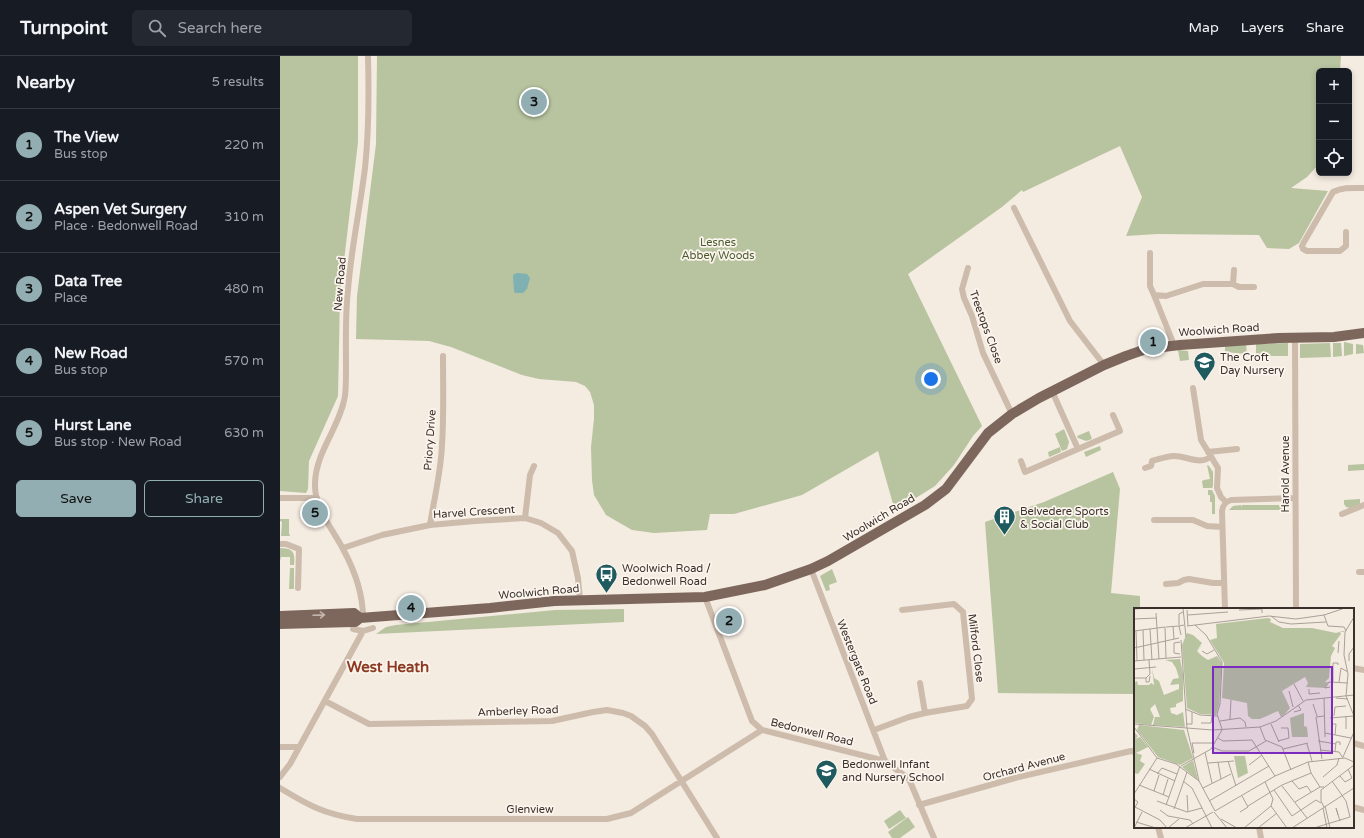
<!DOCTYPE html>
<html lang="en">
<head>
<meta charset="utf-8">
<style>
	:root { --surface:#171b24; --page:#242831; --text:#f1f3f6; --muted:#9ea1a6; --line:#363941; --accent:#92aeb2 }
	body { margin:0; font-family:"Varela Round",sans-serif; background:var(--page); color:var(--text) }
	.controls { position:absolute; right:12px; top:12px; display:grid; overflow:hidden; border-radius:6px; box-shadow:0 2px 6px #0003 }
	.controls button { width:36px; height:36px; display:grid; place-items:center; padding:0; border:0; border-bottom:1px solid var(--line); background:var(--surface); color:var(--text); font:20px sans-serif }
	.you { position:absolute; left:651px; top:323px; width:14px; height:14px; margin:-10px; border:3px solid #fff; border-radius:50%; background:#1a73e8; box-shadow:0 0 0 6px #1a73e833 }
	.badge { display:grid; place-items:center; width:26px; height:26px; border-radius:50%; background:var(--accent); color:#111; font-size:13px; font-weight:700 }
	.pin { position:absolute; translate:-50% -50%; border:2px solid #fff; box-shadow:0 1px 4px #0006 }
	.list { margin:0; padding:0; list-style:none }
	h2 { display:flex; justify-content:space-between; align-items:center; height:52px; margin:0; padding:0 16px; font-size:17px }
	h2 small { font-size:13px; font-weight:400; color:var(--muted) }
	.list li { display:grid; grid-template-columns:26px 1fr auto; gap:12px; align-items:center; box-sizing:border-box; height:72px; padding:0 16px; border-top:1px solid var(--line) }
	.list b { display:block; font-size:15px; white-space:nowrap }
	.list p { margin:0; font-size:13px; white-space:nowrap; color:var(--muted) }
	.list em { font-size:13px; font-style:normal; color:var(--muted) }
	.actions { display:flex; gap:8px; padding:12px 16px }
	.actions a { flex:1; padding:9px 0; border:1px solid var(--accent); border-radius:6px; text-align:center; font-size:14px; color:var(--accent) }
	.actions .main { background:var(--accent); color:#111 }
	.icon { flex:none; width:22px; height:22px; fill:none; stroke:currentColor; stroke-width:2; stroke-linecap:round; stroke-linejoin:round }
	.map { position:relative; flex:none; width:1084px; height:782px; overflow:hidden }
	header { display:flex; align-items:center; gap:24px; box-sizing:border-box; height:56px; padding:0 20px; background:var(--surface); border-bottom:1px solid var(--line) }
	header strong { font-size:19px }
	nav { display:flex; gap:22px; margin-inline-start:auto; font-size:14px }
	.search { width:280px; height:36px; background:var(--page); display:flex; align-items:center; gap:10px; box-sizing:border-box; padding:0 14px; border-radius:6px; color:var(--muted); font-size:15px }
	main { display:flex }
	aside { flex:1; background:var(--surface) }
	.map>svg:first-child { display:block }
</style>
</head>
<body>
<header>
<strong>Turnpoint</strong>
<div class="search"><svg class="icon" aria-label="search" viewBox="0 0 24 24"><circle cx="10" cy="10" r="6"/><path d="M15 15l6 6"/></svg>Search here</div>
<nav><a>Map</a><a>Layers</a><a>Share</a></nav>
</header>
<main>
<aside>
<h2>Nearby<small>5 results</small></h2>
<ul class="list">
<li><span class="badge">1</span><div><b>The View</b><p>Bus stop</p></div><em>220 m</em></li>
<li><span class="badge">2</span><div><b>Aspen Vet Surgery</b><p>Place · Bedonwell Road</p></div><em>310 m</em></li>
<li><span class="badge">3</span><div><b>Data Tree</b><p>Place</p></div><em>480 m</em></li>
<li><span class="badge">4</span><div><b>New Road</b><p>Bus stop</p></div><em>570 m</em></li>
<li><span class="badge">5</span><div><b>Hurst Lane</b><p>Bus stop · New Road</p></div><em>630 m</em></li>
</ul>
<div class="actions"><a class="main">Save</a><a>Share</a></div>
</aside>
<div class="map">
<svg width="1084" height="782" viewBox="0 0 1084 782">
	<rect width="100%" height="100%" fill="#f4ebe1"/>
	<path fill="#b8c4a0" d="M 0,0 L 78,0 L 78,86 L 60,239 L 58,340 L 29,405 L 28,433 L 26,437 L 0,435 Z
		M 97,0 L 1061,0 L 1060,15 L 1039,15 L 1039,108 L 1027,121 L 1011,132 L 1048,135 L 1019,187 L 1009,193 L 987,192 L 979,179 L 877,178 L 846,180 L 862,141 L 840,90 L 743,136 L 742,134 L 722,151 L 628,218 L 702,370 L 693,380 L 674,409 L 655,430 L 615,455 L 598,395 L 522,439 L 454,458 L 430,458 L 427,474 L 374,477 L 352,474 L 326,459 L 314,439 L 312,424 L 311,391 L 314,363 L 314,349 L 310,336 L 305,330 L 296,326 L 259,323 L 242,319 L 171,291 L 149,285 L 76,283 L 77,240 L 96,88 Z
		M 1064,286 L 1073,288 L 1073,298 L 1064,300 Z
		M 1008,287 L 1008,300 L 986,300 L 976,298 L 976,288 Z
		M 1050,287 L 1051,301 L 1020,302 L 1020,288 Z
		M 1053,287 L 1061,287 L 1062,300 L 1053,301 Z
		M 966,288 L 967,298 L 945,296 L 945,289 Z
		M 1076,288 L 1083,289 L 1084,297 L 1076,298 Z
		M 898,294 L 908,295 L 909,304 L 900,305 Z
		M 784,373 L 789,386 L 787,393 L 782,395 L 775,378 Z
		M 809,375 L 812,383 L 806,385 L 798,382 L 797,380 Z
		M 820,390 L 821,394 L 806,401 L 804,396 Z
		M 780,391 L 781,396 L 769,401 L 768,396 Z
		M 1084,408 L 1084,414 L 1068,415 L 1068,409 Z
		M 927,409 L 929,410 L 933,416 L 933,430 L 932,432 L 923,432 L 922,425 L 924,424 L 930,423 Z
		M 833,416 L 840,433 L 831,537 L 860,540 L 860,553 L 855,553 L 855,638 L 718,637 L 705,466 L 764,446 Z
		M 928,434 L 932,434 L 935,440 L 935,458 L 932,458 L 932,446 L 930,446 L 930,439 L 928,439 Z
		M 1080,443 L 1080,448 L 1070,452 L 1066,451 L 1064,448 L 1064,444 Z
		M 961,449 L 961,451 L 962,449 L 1001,449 L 1007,454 L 949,454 L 953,450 Z
		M 0,463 L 9,463 L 9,477 L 10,480 L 1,480 L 2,466 L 0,465 Z
		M 0,492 C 14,492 15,497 14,509 L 10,509 L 10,501 L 1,501 L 0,505 Z
		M 10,512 L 14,512 L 14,533 L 9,533 Z
		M 552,513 L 557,526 L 549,529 L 550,534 L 546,535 L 540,520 Z
		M 344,553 L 344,566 L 96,578 L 106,571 L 116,569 L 275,554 Z
		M 573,588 L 578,602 L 572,604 L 567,590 Z
		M 620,754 L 626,762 L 609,773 L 604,765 Z
		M 628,761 L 635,771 L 620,782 L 612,782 L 608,776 Z"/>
	<path fill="#7fb0b2" d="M 238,217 L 247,218 L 250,222 L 247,233 L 243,237 L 235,237 L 234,235 L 233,220 L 234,218 Z"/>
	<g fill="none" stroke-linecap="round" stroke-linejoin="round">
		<path stroke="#cdbbac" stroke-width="6" d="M 734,152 L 790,265 L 824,309
			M 1066,176 L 1066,190 L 1060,195 L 1027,195 L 1023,193 L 1022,190 L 1024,186 L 1053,136 C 1063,131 1073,132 1084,132
			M 870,197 L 870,230 L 874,239 L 886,240 L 923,228 L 953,228 L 959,231 L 974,231
			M 688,212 L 682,233 L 684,242 L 692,260 L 703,297 L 732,358
			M 953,228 L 954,214
			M 874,239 L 894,289
			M 1015,282 L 1016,553
			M 913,332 L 921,384 L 938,412 L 937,432 L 941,441 L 946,446
			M 798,393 L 840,375 L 833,359
			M 928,396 L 957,393
			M 741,405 L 745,416 L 798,393 L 772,335
			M 865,412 L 871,410 L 872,405 C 879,403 887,400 894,400 C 907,400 921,410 931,400
			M 0,442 L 37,442
			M 1062,458 L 1084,449
			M 245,462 L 250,419 L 254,410
			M 874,464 L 913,464 L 927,470 L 942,471
			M 150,469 C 154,443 161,416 162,389 C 164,360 163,330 163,300
			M 0,488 L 6,488 L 19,493 L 18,532
			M 63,492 L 102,479 L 150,469 L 195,465 L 245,462 L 261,467 L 278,477 L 292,495 L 298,522 L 300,544
			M 531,513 L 605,705
			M 1079,516 L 1084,516
			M 886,528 L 898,527 L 904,524 L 909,523 L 933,527 L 944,527
			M 425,541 L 472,665 L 482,674 L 605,705 L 629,723 L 654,782
			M 945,553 L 942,455 C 943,449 945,446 951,444 L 1015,442
			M 83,562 C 83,537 75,515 63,493 C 52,472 34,452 35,427 C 36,395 60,371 65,340 C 66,331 66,322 66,313 C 66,287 65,260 68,234 C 71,193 80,153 85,112 C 89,75 89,37 88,0
			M 73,573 L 83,575 L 93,572
			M 1073,612 L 1084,614
			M 640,627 L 645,657
			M 45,645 L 89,668 L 272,665 L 313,656 L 327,654 L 343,657 L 351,660 L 365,670 L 372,678 L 437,782
			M 594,674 L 629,661 L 645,657 L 687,650 L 692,643 L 683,556 L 674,548 L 622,554
			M 1073,687 L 1084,690
			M 0,691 L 19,691
			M 0,721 L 10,708 L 83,575
			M 0,732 C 28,749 44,758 77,763 L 327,763 L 351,757 L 482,674
			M 639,749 L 735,722 L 851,695 L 855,696
			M 1073,751 L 1084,754
			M 878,771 L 881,782
			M 979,771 L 981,782"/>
		<path stroke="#7d675c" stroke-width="10" d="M 0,560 L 74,557 L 80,562
			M 0,568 L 72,566 L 75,566 L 80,562 L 210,552 L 274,545 L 425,541 L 485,529 L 531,513 L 548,505 L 645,449 L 666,433 L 708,377 L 732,358 L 759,342 L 824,309 L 846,300 L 866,293 L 900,289 L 999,282 L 1054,281 L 1084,277"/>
	</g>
	<defs><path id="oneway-shaft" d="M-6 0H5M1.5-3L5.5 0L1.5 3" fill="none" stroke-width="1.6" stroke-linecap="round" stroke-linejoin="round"/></defs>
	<use stroke="#c2b5ac" href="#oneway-shaft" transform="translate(39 559) rotate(-2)"/>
	<defs>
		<symbol id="school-pin" viewBox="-11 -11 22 30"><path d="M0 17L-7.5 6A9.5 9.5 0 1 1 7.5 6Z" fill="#1f5a5e" stroke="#fbf5ee"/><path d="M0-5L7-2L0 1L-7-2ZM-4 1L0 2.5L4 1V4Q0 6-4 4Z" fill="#fff"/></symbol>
		<symbol id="building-pin" viewBox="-11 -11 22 30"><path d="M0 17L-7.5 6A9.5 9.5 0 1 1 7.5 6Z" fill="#1f5a5e" stroke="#fbf5ee"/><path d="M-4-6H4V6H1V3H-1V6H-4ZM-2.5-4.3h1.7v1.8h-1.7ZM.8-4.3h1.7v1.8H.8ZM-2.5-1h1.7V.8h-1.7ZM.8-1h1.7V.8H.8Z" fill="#fff"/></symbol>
		<symbol id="bus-pin" viewBox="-11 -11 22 30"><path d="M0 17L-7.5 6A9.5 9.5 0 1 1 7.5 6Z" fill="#1f5a5e" stroke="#fbf5ee"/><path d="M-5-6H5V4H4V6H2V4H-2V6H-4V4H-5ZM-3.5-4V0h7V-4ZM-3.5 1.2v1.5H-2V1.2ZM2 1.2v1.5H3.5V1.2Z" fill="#fff"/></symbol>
	</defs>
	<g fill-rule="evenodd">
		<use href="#school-pin" x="912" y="294" width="25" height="34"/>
		<use href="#building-pin" x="712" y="448" width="25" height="34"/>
		<use href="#bus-pin" x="314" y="506" width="25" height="34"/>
		<use href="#school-pin" x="534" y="702" width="25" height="34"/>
	</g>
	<g text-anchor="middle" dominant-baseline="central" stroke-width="3.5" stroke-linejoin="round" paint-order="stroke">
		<g font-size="11" fill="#4a5a2e" stroke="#fbf5ee">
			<text x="438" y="186">Lesnes<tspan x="438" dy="13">Abbey Woods</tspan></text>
		</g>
		<g font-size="11" fill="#3b302b" stroke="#fbf5ee">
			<text transform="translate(60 228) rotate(-85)">New Road</text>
			<text transform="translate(706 271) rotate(70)">Treetops Close</text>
			<text transform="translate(939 274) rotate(-4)">Woolwich Road</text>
			<text transform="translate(150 384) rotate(-86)">Priory Drive</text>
			<text transform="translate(1005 418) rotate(-90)">Harold Avenue</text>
			<text transform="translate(194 456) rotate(-4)">Harvel Crescent</text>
			<text transform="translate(599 462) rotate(-31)">Woolwich Road</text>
			<text transform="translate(259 536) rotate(-5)">Woolwich Road</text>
			<text transform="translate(696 592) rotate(83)">Milford Close</text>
			<text transform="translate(577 606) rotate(68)">Westergate Road</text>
			<text transform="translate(238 655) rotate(-2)">Amberley Road</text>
			<text transform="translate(532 676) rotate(14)">Bedonwell Road</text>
			<text transform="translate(744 711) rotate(-15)">Orchard Avenue</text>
			<text x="250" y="753">Glenview</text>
		</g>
		<g font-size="11" fill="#3b302b" stroke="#fbf5ee" text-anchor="start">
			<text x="940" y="301">The Croft<tspan x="940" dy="13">Day Nursery</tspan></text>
			<text x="740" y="455">Belvedere Sports<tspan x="740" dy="13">&amp; Social Club</tspan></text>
			<text x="342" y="512">Woolwich Road /<tspan x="342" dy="13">Bedonwell Road</tspan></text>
			<text x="562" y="708">Bedonwell Infant<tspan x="562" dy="13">and Nursery School</tspan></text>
		</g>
		<g font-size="15" font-weight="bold" fill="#8c3b22" stroke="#fbf5ee">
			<text x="108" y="611">West Heath</text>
		</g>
	</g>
	<g transform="translate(854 552)">
		<rect width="220" height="220" fill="#f4ebe1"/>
		<path d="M 134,10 L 137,11 L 136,14 L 149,20 L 178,20 L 202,25 L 209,23 L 211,24 L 206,24 L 207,26 L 198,38 L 201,40 L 197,48 L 195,70 L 191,74 L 194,74 L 191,80 L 172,79 L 174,75 L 171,69 L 148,83 L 156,100 L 151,106 L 147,109 L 144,103 L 126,111 L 118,111 L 114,108 L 113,95 L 88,90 L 90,55 L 76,32 L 83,30 L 82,16 ZM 53,25 L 59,27 L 68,35 L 63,42 L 68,37 L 63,43 L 68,48 L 74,52 L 83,48 L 88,55 L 85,97 L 82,107 L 66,106 L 53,100 L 48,37 ZM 46,51 L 49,66 L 49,93 L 42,96 L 42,99 L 36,100 L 37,105 L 43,107 L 49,104 L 51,119 L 19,117 L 21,109 L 26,109 L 21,96 L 16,101 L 20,109 L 17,117 L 0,115 L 0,75 L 3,73 L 4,77 L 15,77 L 17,75 L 20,77 L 18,60 L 20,70 L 25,73 L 30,87 L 45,81 L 45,76 L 36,77 L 39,71 L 45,70 L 42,60 L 38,54 L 31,52 ZM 170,105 L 170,118 L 173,119 L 174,129 L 158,129 L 156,110 ZM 5,117 L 50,122 L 59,150 L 46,157 L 24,149 L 3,122 ZM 1,125 L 4,128 L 1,131 L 6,129 L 14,139 L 2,145 L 8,147 L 6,153 L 11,156 L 4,166 L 0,165 L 0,126 ZM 100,148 L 111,148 L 114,165 L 104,170 ZM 59,152 L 64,172 L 48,159 Z" fill="#b8c4a0"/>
		<path fill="none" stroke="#aaa098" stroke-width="1" d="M 49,0 L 52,29M 0,1 L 14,0M 53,2 L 54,18M 105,2 L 128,1 L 128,5M 22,5 L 25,51M 54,7 L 94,4M 190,7 L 194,18 L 210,19 L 212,23M 137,8 L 145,14 L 157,16 L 192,14M 220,9 L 211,24 L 210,47 L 214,66 L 212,88 L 220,108M 0,11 L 23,10M 45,17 L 45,6 L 49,4M 61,17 L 72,27 L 88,54 L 86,96 L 83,106 L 88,121M 39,18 L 40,31M 53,18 L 135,8 L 162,11 L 190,7 L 211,0M 32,19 L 45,18M 16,21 L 18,52M 9,22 L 10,52M 0,23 L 31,19 L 32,50M 2,23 L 3,53M 47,27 L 45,18 L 50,17M 47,32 L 53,120M 46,34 L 40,35 L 40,45 L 46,46M 0,40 L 45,30M 68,43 L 73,46 L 80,42M 204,45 L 205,33M 0,53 L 47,49M 215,53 L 215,46 L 220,39M 0,61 L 22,59M 0,70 L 12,70 L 12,74 L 15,74 L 16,68M 12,70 L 16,66 L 15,52M 199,74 L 199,55 L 204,55 L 204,57M 205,74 L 207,60 L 214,64M 160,76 L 169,93M 196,79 L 191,80 L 195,74 L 214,75M 175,81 L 175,86 L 186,85M 155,83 L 159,99M 190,90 L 191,129M 202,90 L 214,91M 179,96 L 183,108M 51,101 L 66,107 L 83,108M 160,104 L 167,102 L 164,97M 200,108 L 201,99 L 212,98M 196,110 L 220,108M 96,111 L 97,92M 86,113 L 106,110 L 111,114 L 112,119M 67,115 L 77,115 L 78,108M 0,116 L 79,122 L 126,119 L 142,113 L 172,92 L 220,87M 52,116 L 58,116 L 58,104M 137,116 L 145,134M 197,116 L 202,116 L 201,127M 0,119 L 23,150 L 42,156 L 65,173M 126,119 L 131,132 L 148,139 L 157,162M 53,120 L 65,173 L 81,203M 212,121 L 212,108M 191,125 L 217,130M 84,130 L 89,133 L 118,132 L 141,168M 144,133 L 155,130 L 154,120 L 147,120M 184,133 L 202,136M 173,136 L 178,153M 78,139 L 88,143 L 115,143 L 132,133M 149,141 L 174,135M 186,142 L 205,144 L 209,150M 201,143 L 202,134 L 206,134 L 206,137M 71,144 L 78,175M 60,145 L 58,135 L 81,135M 209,149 L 220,124M 188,151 L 182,109 L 190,108M 94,153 L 102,178M 84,154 L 87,171M 174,154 L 177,165 L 186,179M 74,155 L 100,153M 115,157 L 128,147M 47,158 L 77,141 L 88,122M 15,161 L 41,173M 23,166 L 28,160 L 43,166M 206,168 L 211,174 L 218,170 L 214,161M 189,169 L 203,157 L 205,150M 49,173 L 58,180 L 78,220M 158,173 L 165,181 L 173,178 L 177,184M 131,174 L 139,191 L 137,198 L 153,220M 5,177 L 35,189M 148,178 L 173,210M 69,180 L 97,166M 140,182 L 158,208 L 182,192 L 187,195M 20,183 L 25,167M 0,186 L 23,150M 29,187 L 34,171M 53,187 L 54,204M 0,191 L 4,194 L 0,201M 23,193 L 53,204 L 68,200M 75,193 L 135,158M 161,194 L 186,179 L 190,179M 32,197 L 46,158M 114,198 L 148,177 L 177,165M 191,198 L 196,220M 1,199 L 26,212 L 33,220M 190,199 L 187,193 L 187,182 L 220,157M 189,200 L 193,220M 40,201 L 53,164M 26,202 L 34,208 L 56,212 L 59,216M 81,203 L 141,168 L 174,154 L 211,150 L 220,154M 80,204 L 93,220M 106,204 L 114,199 L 108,188M 204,207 L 202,200 L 206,213M 87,211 L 103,220M 2,214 L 22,220M 0,220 L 8,204M 34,220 L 45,211M 51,220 L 79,204M 110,220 L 137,198M 124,220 L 143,205M 158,220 L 220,180M 180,220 L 216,209 L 212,193 L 198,173"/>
		<path fill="#7b2cbf" fill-opacity="0.15" stroke="#7b2cbf" stroke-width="2" d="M 79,59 L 198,59 L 198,145 L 79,145 Z"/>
		<rect width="220" height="220" fill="none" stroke="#3b302b" stroke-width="2"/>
	</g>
</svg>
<div class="controls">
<button>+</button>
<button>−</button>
<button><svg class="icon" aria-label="locate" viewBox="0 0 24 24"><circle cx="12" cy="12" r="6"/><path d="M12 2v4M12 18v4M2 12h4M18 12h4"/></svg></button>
</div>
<div class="you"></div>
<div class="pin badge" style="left:873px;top:286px">1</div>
<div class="pin badge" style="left:449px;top:565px">2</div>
<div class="pin badge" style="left:254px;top:46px">3</div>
<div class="pin badge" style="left:131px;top:552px">4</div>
<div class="pin badge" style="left:35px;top:457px">5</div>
</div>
</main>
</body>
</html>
